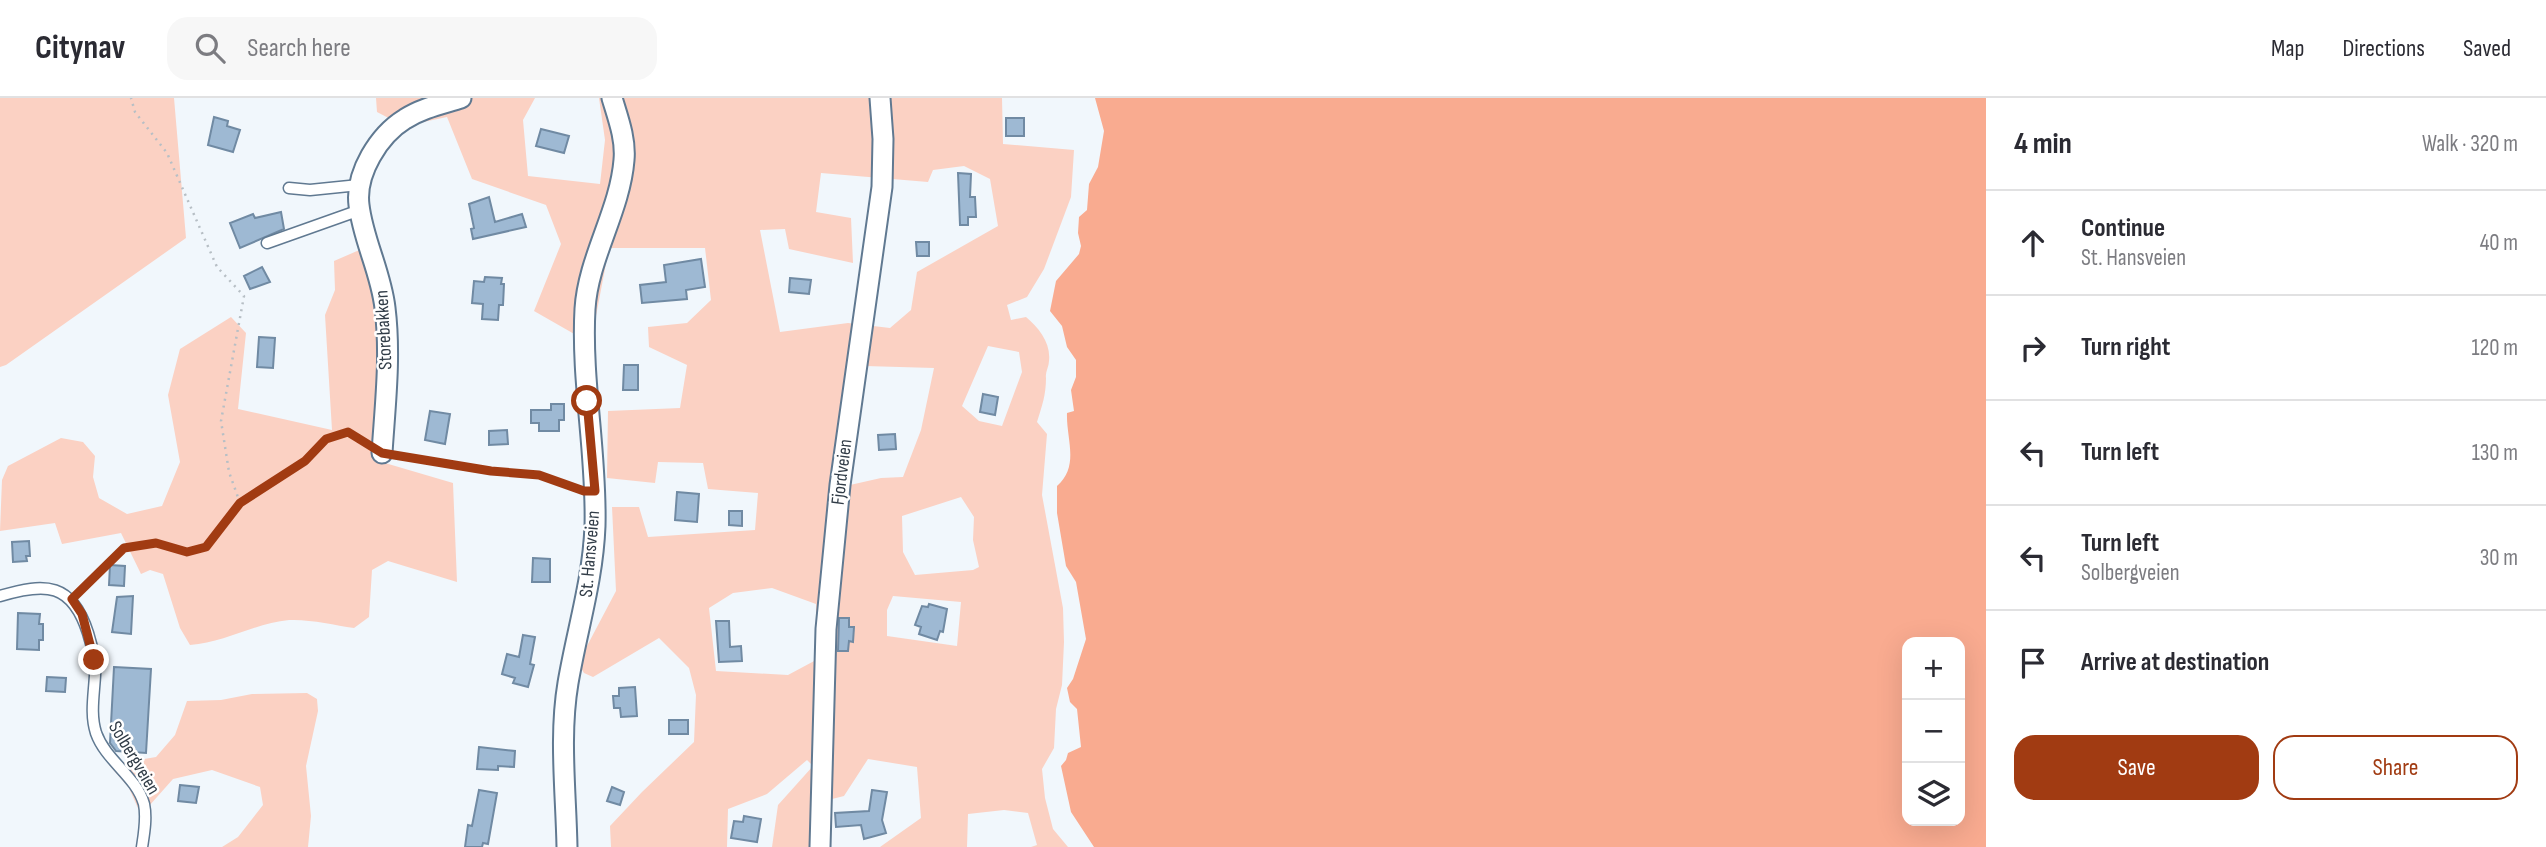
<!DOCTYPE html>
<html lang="en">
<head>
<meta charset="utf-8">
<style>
	:root { --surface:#fff; --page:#f7f7f7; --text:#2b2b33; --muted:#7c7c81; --line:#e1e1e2; --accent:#a13b12 }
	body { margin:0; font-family:"Sofia Sans Condensed",sans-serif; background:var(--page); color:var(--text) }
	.controls { position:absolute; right:21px; bottom:21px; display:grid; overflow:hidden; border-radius:14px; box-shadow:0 7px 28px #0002 }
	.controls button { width:63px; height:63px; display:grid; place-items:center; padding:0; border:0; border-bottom:2px solid var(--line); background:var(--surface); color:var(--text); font:35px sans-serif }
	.stop { position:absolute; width:21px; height:21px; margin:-16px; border:5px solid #a13b12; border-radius:50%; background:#fff }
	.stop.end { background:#a13b12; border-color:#fff; box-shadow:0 2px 7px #0008 }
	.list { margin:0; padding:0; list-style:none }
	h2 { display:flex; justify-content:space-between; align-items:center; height:91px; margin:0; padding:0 28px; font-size:30px }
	h2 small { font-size:23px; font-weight:400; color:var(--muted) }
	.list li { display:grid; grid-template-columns:46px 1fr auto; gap:21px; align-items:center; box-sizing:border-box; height:105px; padding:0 28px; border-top:2px solid var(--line) }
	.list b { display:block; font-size:26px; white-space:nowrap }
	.list p { margin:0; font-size:23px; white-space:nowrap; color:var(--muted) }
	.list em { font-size:23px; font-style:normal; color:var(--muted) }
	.actions { display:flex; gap:14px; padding:21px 28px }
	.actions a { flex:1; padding:16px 0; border:2px solid var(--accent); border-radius:21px; text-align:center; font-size:24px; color:var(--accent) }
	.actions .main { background:var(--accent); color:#fff }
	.icon { flex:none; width:38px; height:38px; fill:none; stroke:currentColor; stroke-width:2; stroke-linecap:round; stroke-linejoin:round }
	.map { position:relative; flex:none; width:1986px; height:749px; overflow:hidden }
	header { display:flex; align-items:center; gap:42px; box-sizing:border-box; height:98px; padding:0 35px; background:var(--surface); border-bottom:2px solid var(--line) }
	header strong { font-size:33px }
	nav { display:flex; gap:38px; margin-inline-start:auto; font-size:24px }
	.search { width:490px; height:63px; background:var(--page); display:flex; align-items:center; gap:18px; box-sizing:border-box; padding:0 24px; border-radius:21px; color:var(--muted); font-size:26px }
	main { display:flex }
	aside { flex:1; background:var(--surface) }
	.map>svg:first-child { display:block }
</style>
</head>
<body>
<header>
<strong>Citynav</strong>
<div class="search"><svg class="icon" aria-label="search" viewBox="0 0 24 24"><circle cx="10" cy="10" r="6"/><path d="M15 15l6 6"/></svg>Search here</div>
<nav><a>Map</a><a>Directions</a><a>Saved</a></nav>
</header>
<main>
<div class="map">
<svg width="1986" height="749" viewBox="0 0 1986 749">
	<rect width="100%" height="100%" fill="#f1f7fc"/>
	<path fill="#fbd1c3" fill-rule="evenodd" d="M 0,0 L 174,0 L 186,140 L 6,267 L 0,269 Z
		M 376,0 L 535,0 L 523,22 L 528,78 L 600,86 L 605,42 L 599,0 L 1002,0 L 1003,46 L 1074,52 L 1071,99 L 1044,171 L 1027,199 L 1007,207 L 1011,222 L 1026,219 C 1039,230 1051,245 1049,263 C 1049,269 1045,274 1046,280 C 1046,297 1042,308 1037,324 L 1047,336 L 1042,397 L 1063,510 L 1064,544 L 1062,587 L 1056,611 L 1054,650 L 1042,671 L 1045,700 L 1053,731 L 1068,749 L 1031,749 L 1037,747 L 1028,715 L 1004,712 L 968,716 L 967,749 L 880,749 L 921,720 L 917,669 L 868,661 L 844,698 L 816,705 L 815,749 L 772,749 L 778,707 L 813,668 L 807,662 L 767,696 L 728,711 L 727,749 L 611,749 L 610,728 L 642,694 L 694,644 L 696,597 L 689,570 L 659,540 L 593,579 L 584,575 L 578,565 L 616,493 L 612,409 L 639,409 L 648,439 L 755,432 L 758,395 L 708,391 L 703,365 L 658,364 L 655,385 L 607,380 L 608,313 L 680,310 L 687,267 L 649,249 L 648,229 L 687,225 L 711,202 L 705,150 L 609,150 L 595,223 L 576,237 L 534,213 L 561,146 L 546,107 L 472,81 L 447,19 L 404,28 L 377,14 ZM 964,68 L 990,81 L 998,128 L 917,174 L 911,212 L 890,230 L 848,225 L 780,234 L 760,132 L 785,131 L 789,151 L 853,165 L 851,120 L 816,114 L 821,75 L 928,84 L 933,72 ZM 988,248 L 1019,254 L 1022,274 L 1002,328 L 979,323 L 962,308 ZM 865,268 L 934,270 L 921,332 L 903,379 L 881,380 L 850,387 ZM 961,399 L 974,419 L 973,442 L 979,469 L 973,472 L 915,477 L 903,454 L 902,418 ZM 772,490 L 816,506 L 816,562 L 788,577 L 716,573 L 709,510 L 733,495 ZM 893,498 L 961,504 L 957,548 L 887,538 L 887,512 Z
		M 364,150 L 381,215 L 375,342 L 385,365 L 453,385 L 457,484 L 388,463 L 372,472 L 369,519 L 354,530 C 334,527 310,521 289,522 C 255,525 224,545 190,547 L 180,530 L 163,476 L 150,472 L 141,476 L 121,435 L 62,446 L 55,425 L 0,433 L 2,382 L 8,368 L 61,340 L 83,344 L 95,358 L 93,379 L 99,400 L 127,416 L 162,408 L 180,364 L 168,297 L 180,251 L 231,219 L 246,235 L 238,311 L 332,332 L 325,217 L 335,192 L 334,163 Z
		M 307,595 L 317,601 L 318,613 L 306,668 L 311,718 L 308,749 L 222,749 L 238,739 L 263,707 L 260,689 L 212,672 L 173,681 L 141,717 L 129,690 L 109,667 L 156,659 L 175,637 L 187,603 L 221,602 L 252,596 Z"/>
	<path fill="#f9ab90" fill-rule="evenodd" d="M 1095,0 L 1986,0 L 1986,749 L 1094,749 L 1071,714 L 1061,668 L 1066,662 L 1068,655 L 1081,649 L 1077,611 L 1070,604 L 1067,590 L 1073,581 L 1086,541 L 1076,484 L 1066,468 L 1057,415 L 1057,388 C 1080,368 1066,341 1067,315 L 1074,313 L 1071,292 L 1076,279 L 1076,262 L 1067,249 L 1062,228 L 1050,213 L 1056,183 L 1079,156 L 1081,148 L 1078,135 L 1079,119 L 1087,112 L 1089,86 L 1098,69 L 1104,33 ZM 1907,544 L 1960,544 L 1960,723 L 1907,723 Z"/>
	<path fill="#9eb9d3" stroke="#708aa3" stroke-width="2" d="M 214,19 L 228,23 L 227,28 L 240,32 L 233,54 L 208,47 Z
		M 1006,20 L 1024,20 L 1024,38 L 1006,38 Z
		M 541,31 L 569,38 L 564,55 L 536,48 Z
		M 958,75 L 971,76 L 970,99 L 975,99 L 976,119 L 968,119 L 968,127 L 960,127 Z
		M 489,99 L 495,124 L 522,116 L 526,129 L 473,141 L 471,131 L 474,130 L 469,106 Z
		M 281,114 L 284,131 L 240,150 L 230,125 L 253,116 L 255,120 Z
		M 916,144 L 929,144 L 929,158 L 917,158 Z
		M 701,161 L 705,189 L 686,192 L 687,201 L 642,205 L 640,187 L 666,184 L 664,167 Z
		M 262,169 L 270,184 L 250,191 L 244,178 Z
		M 485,179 L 502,180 L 501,186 L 504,186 L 503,207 L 499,207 L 498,222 L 482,221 L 483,206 L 472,205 L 474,183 L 484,184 Z
		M 790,180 L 811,182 L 809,196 L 789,194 Z
		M 259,239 L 275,240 L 273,270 L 257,269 Z
		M 624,267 L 638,267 L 638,292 L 623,292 Z
		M 983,296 L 998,299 L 995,317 L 980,314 Z
		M 551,306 L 564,306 L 564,322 L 559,322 L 559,333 L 539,333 L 539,325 L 531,325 L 531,312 L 551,312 Z
		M 430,313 L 450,316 L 445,346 L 425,342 Z
		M 507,332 L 508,346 L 489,347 L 489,333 Z
		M 895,336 L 896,351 L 879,352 L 878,337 Z
		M 677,394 L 699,396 L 697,424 L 675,422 Z
		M 729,413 L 742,413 L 742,428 L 729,427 Z
		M 29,443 L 30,458 L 26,458 L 27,463 L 13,464 L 12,444 Z
		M 533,460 L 550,461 L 550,484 L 532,484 Z
		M 110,467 L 125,468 L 124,488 L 109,487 Z
		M 133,498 L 131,536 L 112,534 L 117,499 Z
		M 929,506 L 947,511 L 943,534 L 940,533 L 937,542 L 919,536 L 921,529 L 915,527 L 922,508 L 928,509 Z
		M 18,515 L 40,516 L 39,526 L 43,526 L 43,542 L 39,542 L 39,552 L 17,551 Z
		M 839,520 L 849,520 L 849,529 L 854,529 L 853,544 L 849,543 L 848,553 L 838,553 Z
		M 716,523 L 729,523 L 730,549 L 741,548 L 742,563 L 719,564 Z
		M 523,537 L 535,539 L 530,566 L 534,567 L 528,589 L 513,585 L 515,580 L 502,576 L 507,556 L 519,559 Z
		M 114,569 L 151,571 L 146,655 L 116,653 L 110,645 Z
		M 47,579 L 66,580 L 65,594 L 46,593 Z
		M 635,589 L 637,618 L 621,619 L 620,610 L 614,610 L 613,598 L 619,598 L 619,590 Z
		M 669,622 L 688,622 L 688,636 L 669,636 Z
		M 479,649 L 515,653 L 514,669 L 498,668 L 498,672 L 477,671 Z
		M 180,687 L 199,689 L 196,705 L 178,703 Z
		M 612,689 L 624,694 L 620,707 L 607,703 Z
		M 479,692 L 497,695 L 488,746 L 483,745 L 482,749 L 465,749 L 468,727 L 472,728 Z
		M 872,692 L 887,694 L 882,722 L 886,735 L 864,741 L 861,727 L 836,729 L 835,715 L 869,713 Z
		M 744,718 L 761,721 L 757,744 L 731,740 L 734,723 L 743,724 Z"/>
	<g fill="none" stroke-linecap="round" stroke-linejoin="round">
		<defs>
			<path id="lane" d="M 289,90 L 310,92 L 359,87
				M 267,145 L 360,112
				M 0,498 C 46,484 72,485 88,535 C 92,548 96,563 95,577 C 94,597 90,616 96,635 C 106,663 136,678 144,706 C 147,720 144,736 142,749"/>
			<path id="street" d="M 382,355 C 385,308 391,258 385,210 C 381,174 363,142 359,107 C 355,75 379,37 405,21 C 422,10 442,6 461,0
				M 567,749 C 566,695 559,638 568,585 C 577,532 593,482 595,428 C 597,355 581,283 585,211 C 588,160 620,113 624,62 C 626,41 618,20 612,0
				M 820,749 L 826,531 L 840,387 L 882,89 L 883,41 L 880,0"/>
		</defs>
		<use href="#lane" stroke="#607991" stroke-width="13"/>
		<use href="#street" stroke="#607991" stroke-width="23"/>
		<path stroke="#b7bfc5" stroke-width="2.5" stroke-dasharray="2 5" stroke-linecap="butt" d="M 400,358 L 491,373 L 539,377 L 578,391
			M 240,405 L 305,363 L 326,341 L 348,334 L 365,345
			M 79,494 L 124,450 L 156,445 L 187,454 L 206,449 L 240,405 L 229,374 L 221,323 L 244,198 L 217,169 L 167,55 L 135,14 L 131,0"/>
		<use href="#lane" stroke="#fff" stroke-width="10"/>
		<use href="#street" stroke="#fff" stroke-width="19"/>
	</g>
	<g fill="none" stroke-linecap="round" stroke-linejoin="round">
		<path stroke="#a13b12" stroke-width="9" d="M 94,562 L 82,516 L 72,501 L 124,450 L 156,445 L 187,454 L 206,449 L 240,405 L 305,363 L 326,341 L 348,334 L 382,355 L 491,373 L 539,377 L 584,393 L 595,393 L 587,303"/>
	</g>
	<g text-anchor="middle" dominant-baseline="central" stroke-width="5" stroke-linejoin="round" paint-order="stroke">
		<g font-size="19" fill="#313c47" stroke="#fff">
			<text transform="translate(384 232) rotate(-93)">Storebakken</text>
			<text transform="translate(842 374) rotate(-83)">Fjordveien</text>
			<text transform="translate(590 456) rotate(-85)">St. Hansveien</text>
			<text transform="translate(134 660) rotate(59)">Solbergveien</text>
		</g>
	</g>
</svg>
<div class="controls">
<button>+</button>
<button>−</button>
<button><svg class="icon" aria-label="layers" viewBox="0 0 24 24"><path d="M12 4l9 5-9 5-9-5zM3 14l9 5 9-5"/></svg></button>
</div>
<div class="stop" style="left:587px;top:303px"></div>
<div class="stop end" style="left:94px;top:562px"></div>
</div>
<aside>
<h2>4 min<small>Walk · 320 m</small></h2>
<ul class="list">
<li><svg class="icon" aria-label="ahead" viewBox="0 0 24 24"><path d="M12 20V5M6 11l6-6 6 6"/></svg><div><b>Continue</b><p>St. Hansveien</p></div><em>40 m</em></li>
<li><svg class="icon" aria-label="right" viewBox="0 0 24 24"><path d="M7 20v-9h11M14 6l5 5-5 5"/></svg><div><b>Turn right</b></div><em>120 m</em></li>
<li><svg class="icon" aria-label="left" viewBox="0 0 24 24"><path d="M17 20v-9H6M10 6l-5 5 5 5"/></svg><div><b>Turn left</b></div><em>130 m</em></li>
<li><svg class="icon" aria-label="left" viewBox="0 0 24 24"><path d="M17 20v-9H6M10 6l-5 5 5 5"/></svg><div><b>Turn left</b><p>Solbergveien</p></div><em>30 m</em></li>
<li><svg class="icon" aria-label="arrive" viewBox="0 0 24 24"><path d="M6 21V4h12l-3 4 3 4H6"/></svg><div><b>Arrive at destination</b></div></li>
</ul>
<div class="actions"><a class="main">Save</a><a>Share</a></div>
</aside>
</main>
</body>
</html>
